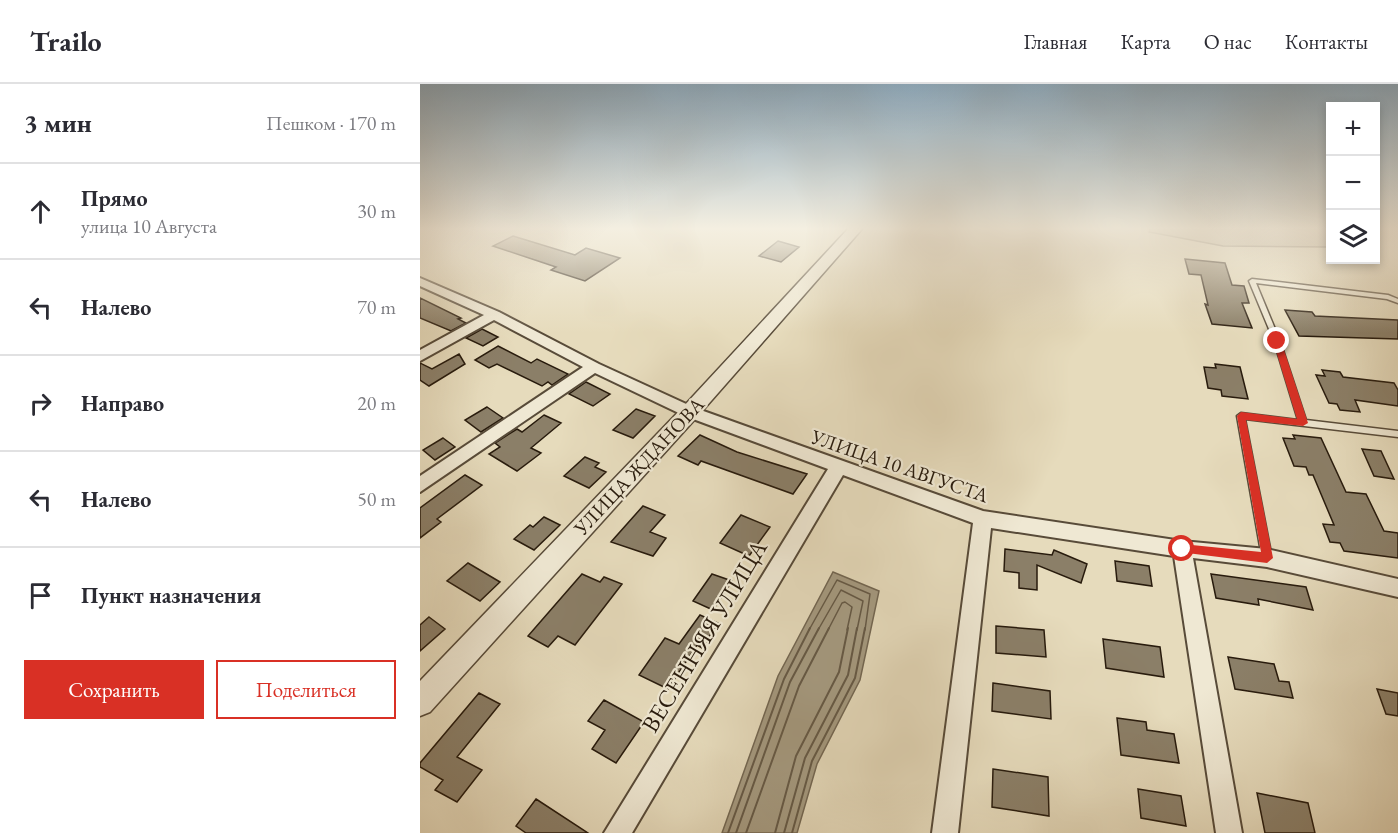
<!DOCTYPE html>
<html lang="ru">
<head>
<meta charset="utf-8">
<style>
	:root { --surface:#fff; --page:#f7f7f7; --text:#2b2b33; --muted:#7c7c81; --line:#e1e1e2; --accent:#d93025 }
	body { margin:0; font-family:"EB Garamond",serif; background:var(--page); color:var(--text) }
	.controls { position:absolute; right:18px; top:18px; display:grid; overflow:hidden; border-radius:0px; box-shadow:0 3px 9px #0003 }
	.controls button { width:54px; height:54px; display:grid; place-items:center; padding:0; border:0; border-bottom:2px solid var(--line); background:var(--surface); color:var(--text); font:30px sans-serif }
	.stop { position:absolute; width:18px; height:18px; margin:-14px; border:4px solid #d93025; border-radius:50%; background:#fff }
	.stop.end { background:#d93025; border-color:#fff; box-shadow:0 2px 6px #0008 }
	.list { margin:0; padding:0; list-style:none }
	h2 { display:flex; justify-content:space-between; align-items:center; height:78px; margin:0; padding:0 24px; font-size:26px }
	h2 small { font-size:20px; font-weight:400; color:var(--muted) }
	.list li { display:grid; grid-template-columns:39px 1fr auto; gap:18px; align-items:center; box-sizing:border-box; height:96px; padding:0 24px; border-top:2px solid var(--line) }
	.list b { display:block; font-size:22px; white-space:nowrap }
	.list p { margin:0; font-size:20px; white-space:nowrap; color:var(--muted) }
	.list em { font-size:20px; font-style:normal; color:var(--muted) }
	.actions { display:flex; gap:12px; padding:18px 24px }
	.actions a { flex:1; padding:14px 0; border:2px solid var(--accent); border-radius:0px; text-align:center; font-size:21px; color:var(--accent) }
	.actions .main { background:var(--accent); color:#fff }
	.icon { flex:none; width:33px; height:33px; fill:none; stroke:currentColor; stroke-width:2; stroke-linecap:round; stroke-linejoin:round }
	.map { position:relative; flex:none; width:978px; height:749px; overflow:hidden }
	header { display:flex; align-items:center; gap:36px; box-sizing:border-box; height:84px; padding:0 30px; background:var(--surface); border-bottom:2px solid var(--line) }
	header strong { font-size:28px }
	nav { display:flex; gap:33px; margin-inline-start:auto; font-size:21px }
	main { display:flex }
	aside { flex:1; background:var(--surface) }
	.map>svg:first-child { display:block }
</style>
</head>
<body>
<header>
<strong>Trailo</strong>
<nav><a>Главная</a><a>Карта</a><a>О нас</a><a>Контакты</a></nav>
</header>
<main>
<aside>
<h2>3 мин<small>Пешком · 170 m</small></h2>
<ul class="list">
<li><svg class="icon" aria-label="ahead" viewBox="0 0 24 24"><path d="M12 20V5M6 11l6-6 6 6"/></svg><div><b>Прямо</b><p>улица 10 Августа</p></div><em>30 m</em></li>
<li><svg class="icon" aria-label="left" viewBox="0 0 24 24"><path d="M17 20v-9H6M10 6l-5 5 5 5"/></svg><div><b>Налево</b></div><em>70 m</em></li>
<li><svg class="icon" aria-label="right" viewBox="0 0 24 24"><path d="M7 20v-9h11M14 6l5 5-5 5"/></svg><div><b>Направо</b></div><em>20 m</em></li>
<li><svg class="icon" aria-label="left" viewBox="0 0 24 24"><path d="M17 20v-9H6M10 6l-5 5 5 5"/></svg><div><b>Налево</b></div><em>50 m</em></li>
<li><svg class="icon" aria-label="arrive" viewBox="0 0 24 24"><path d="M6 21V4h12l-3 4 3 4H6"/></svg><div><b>Пункт назначения</b></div></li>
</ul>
<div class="actions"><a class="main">Сохранить</a><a>Поделиться</a></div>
</aside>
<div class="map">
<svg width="978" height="749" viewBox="0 0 978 749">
	<rect width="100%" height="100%" fill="#e6dbbc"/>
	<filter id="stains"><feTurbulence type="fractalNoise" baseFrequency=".00333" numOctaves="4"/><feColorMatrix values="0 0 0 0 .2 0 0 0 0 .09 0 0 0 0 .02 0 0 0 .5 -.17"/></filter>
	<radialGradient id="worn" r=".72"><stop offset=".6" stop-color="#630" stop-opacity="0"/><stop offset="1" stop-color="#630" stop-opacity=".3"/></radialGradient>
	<path fill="#c6ba9e" stroke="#776a56" stroke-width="1.5" d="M 730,145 L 910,145 L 910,163 L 803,162 L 729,148 Z"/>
	<path fill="#a59a80" stroke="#736752" stroke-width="1.5" d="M 413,488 L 459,507 L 440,596 L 397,680 L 377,749 L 302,749 L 358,592 Z"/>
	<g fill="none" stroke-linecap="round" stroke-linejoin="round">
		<path stroke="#665a46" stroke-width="1.5" d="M 389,546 L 417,496 L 450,510 L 445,546
			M 398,546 L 421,506 L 443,517 L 437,546
			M 408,546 L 422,519 L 425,518 L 432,523 L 427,546"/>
		<path stroke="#665a46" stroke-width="2" d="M 308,749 L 364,595 L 390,544
			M 316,749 L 370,598 L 399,544
			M 326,749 L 379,602 L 409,544
			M 355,749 L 376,672 L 419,588 L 428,544
			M 364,749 L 385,674 L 428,591 L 437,544
			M 372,749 L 392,677 L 435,594 L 445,544"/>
	</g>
	<path fill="#8b7f68" stroke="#281b0d" stroke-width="1.5" d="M 93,152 L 155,171 L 166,164 L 200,174 L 165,197 L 131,186 L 136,183 L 73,162 Z
		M 358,157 L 379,163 L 361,178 L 339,172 Z
		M 765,175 L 805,179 L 812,201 L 824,202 L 829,219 L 822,219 L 832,244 L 792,240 L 785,220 L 788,221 L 781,191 L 769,190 Z
		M 0,214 L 41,234 L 38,235 L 46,239 L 31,247 L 0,234 Z
		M 865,226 L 892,228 L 895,232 L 978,236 L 978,255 L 879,252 Z
		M 62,245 L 78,253 L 63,262 L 46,254 Z
		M 78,262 L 111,279 L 117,275 L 148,290 L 132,301 L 128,298 L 122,302 L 77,280 L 69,284 L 55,276 Z
		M 39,270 L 45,280 L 9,302 L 0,296 L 0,279 L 12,285 Z
		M 795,280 L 820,283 L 828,315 L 802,312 L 801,306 L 788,304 L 784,283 L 796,284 Z
		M 902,286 L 920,288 L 923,293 L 974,299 L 978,306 L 978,322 L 935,316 L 940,328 L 920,326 L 917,320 L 909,319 L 896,291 L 905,292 Z
		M 166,298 L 190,310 L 173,322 L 149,310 Z
		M 67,323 L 83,334 L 61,348 L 45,336 Z
		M 216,325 L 235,332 L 213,354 L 193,346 Z
		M 124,331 L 141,339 L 111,364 L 121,369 L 97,387 L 69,370 L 80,363 L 75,359 L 97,345 L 102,348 Z
		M 280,351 L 317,368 L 387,390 L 373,410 L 281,377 L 278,381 L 258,372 Z
		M 873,351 L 901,354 L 926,408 L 946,410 L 964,447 L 978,449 L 978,474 L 924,467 L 920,459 L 910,458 L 903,440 L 914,441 L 893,391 L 889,391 L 886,383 L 874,382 L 863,354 L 875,355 Z
		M 23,354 L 35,363 L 15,376 L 3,366 Z
		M 942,365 L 961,367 L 974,395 L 954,392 Z
		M 165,373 L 179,379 L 175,383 L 186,388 L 169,404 L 144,392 Z
		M 45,391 L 62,401 L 17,435 L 21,438 L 0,454 L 0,424 Z
		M 223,422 L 245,431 L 230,448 L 246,454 L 233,472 L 191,458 Z
		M 321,431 L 350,443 L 329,472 L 300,459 Z
		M 124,433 L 140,441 L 114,466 L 94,455 L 110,441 L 113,443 Z
		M 585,465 L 632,471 L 634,466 L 667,480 L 661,499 L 617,481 L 617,506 L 599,504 L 599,489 L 584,487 Z
		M 695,477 L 729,482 L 732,502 L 697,497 Z
		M 48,479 L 80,498 L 60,517 L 27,497 Z
		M 162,490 L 180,498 L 184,493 L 202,500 L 155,561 L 138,552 L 128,563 L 108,552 Z
		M 292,490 L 312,497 L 293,526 L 273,517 Z
		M 791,490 L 886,503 L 893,526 L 838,515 L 839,521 L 796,514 Z
		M 280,531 L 298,539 L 282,564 L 277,561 L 248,605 L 219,591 L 245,554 L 259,560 Z
		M 9,533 L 25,545 L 0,567 L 0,541 Z
		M 576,542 L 624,546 L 626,573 L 576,569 Z
		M 683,555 L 740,563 L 744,593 L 686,584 Z
		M 808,573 L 854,580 L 859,597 L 869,598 L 873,614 L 815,605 Z
		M 573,599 L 630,607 L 631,635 L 572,627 Z
		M 957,605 L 978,609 L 978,632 L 966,630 Z
		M 59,609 L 80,620 L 37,673 L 62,686 L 37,718 L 15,706 L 23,696 L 0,683 L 0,679 Z
		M 184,616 L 224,638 L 196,679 L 172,665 L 185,646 L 168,637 Z
		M 697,634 L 726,638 L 727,646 L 754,650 L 759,679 L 701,671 Z
		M 573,685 L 628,693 L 629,732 L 572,723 Z
		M 718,705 L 761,712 L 766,742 L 721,734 Z
		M 837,709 L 888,719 L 895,749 L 845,749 Z
		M 116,715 L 168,749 L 106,749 L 96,742 Z"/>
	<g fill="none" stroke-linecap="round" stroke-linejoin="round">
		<defs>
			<path id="service" d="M 832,195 L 968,211 L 978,215 L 978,219 L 967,215 L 836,199 L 860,257 L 886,336 L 978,347 L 978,353 L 825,335 L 852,474 L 850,477 L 847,478 L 844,477 L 842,474 L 817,332 L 821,329 L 878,336 L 854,257 L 829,197 Z"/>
			<path id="minor" d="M 0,194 L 79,228 L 179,280 L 275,324 L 563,427 L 762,457 L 847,465 L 978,495 L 978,513 L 847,483 L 773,474 L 822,749 L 796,749 L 754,472 L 571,444 L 538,749 L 512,749 L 553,439 L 423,391 L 212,749 L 184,749 L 408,385 L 265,332 L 175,289 L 0,408 L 0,392 L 163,283 L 74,236 L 0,277 L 0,266 L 64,231 L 0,202 Z"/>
			<path id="tertiary" d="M 428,145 L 442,145 L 277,333 L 10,628 L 0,632 L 0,597 L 263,323 Z"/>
		</defs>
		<use href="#service" stroke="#584b39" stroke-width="3"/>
		<use href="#minor" stroke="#584b39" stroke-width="4"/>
		<use href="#tertiary" stroke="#584b39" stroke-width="3"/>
		<use href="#service" fill="#efe8d3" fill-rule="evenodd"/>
		<use href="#minor" fill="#efe8d3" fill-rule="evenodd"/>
		<use href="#tertiary" fill="#efe8d3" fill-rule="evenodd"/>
	</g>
	<linearGradient id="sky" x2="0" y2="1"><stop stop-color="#8daabe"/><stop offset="0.58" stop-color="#f4efe1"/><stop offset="1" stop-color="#f4efe1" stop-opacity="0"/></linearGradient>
	<rect width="978" height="249" fill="url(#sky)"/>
	<path fill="#d93025" d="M 857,254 L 861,257 L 888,339 L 883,342 L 826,336 L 853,474 L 847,479 L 759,468 L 757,465 L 762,460 L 841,468 L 817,332 L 821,328 L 877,335 L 853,257 Z"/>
	<g text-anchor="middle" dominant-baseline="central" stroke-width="4.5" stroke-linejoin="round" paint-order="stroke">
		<g font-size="20" fill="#281b0d" stroke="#efe8d3">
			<text transform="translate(219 382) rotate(-47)">УЛИЦА ЖДАНОВА</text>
			<text transform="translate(480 382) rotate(19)">УЛИЦА 10 АВГУСТА</text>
		</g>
		<g font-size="24" fill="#281b0d" stroke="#efe8d3">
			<text transform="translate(284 552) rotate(-59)">ВЕСЕННЯЯ УЛИЦА</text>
		</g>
	</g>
	<rect width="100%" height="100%" filter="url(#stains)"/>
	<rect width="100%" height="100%" fill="url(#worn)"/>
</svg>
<div class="controls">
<button>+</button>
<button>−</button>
<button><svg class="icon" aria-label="layers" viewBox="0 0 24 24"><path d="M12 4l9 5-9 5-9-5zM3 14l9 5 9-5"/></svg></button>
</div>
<div class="stop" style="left:762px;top:465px"></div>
<div class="stop end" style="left:857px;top:257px"></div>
</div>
</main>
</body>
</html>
